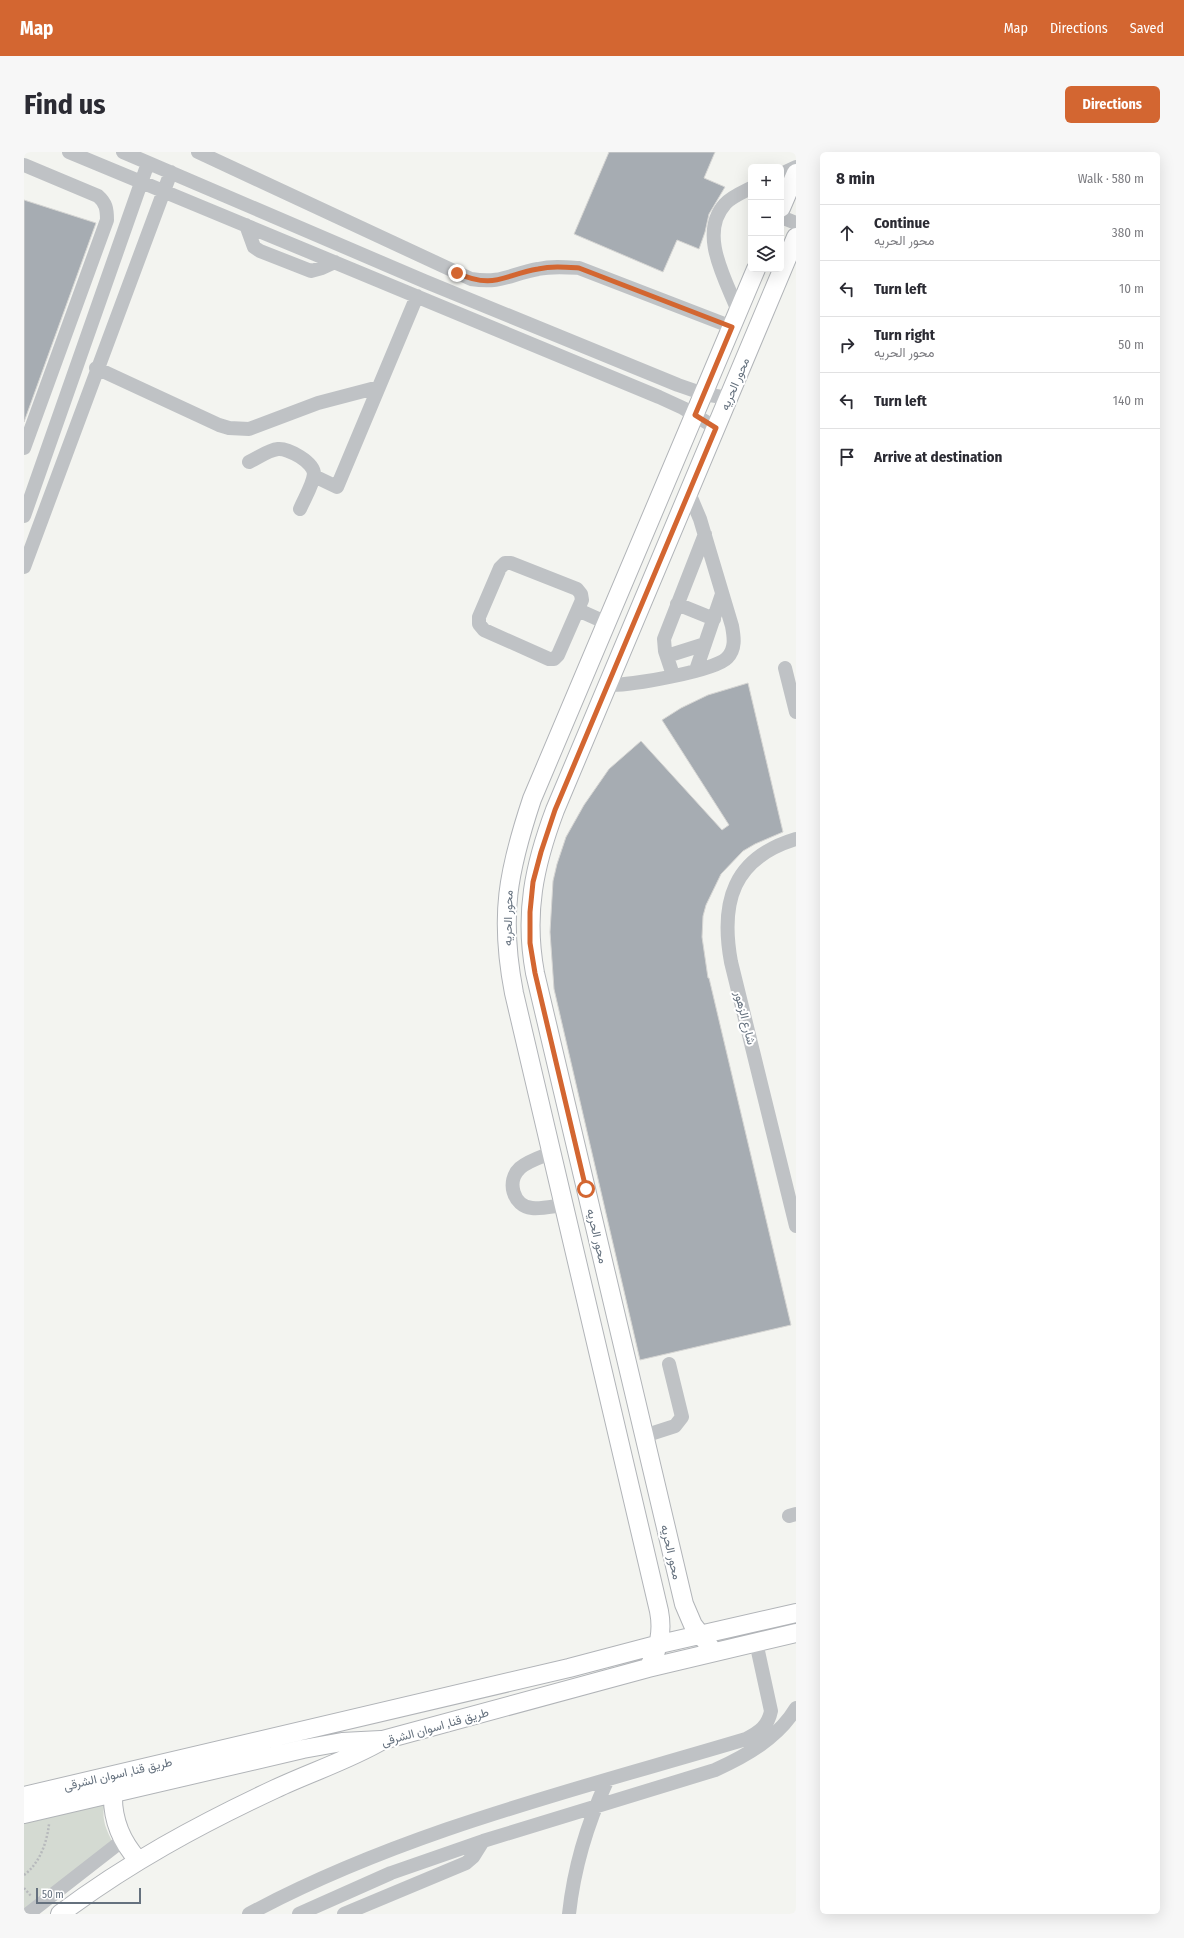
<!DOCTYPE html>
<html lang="en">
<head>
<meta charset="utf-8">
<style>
	:root { --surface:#fff; --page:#f7f7f7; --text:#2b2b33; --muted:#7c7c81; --line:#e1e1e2; --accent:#d36631 }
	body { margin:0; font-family:"Fira Sans Condensed",Vazirmatn,sans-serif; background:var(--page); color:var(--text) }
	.controls { position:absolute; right:12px; top:12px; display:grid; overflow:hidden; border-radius:6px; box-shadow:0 4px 16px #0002 }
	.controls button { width:36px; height:36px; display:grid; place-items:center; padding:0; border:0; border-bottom:1px solid var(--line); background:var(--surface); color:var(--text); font:20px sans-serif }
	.scale { position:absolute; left:12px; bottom:10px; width:105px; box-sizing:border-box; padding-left:4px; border:2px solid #65717e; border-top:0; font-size:11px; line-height:14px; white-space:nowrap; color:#65717e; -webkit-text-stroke:3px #fff; paint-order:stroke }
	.stop { position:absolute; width:12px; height:12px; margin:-9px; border:3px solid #d36631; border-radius:50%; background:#fff }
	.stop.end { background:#d36631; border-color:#fff; box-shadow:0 1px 4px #0008 }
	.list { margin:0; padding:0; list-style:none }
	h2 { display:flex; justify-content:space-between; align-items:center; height:52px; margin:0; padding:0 16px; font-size:17px }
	h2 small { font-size:13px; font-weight:400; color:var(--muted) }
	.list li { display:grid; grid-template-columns:26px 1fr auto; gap:12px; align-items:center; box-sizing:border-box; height:56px; padding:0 16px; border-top:1px solid var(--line) }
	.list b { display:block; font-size:15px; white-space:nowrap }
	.list p { margin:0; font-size:13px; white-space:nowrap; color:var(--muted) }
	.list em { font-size:13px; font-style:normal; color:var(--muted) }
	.icon { flex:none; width:22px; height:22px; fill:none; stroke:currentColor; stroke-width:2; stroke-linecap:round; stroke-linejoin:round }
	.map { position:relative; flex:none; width:772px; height:1762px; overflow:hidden; border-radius:6px }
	header { display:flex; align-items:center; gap:24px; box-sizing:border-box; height:56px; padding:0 20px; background:var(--accent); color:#fff }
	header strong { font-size:19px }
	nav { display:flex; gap:22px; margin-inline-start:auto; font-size:14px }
	.intro { display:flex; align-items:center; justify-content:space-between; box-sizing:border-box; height:96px; padding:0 24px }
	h1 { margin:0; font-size:28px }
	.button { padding:10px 18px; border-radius:6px; background:var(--accent); color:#fff; font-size:14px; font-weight:700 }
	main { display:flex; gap:24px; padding:0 24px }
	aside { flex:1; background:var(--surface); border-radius:6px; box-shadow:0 4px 16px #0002 }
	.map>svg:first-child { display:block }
</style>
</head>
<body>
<header>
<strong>Map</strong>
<nav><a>Map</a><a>Directions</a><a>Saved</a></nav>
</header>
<div class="intro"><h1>Find us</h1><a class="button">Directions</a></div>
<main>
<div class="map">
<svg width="772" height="1762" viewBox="0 0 772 1762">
	<rect width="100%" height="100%" fill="#f3f4f0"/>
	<path fill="#d4dad2" d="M 75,1650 L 80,1654 C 78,1669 82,1677 89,1691 L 0,1761 L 0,1668 Z"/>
	<path fill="#a6acb2" stroke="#d5d5d3" d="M 585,0 L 691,0 L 680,26 L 701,35 L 685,62 L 681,80 L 675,97 L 653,88 L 639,120 L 550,82 Z
		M 0,48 L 72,71 L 0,270 Z
		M 724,531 L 759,680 L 731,692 L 719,699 L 697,722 L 682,753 L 679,764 L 678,785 L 684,826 L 685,826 L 767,1173 L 616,1208 L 530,837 L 526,780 L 529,729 L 533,712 L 542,685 L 560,653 L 585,617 L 617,589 L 698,678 L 705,673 L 638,568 L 657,556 L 684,543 Z"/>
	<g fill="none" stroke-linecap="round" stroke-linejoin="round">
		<defs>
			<path id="major" d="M 757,56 L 772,21
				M 690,1500 L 669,1473 L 660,1452 L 511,821 C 500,762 510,714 531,658 L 772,85
				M 624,1516 C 635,1497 639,1480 635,1459 L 490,841 C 475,764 484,719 508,647 L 732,117
				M 89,1641 C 88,1667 96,1688 114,1708
				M 0,1644 L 545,1516 L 636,1492 L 772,1461
				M 0,1662 L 279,1597 L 318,1590 L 357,1588
				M 36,1762 C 104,1711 174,1673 251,1637 C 287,1620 325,1608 359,1588 L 624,1516 L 772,1481"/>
		</defs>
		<use href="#major" stroke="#b1b4b8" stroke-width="20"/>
		<path stroke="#b7b9bc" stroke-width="2.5" stroke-dasharray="2 2" stroke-linecap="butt" d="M 0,1723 C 15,1712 23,1691 25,1672
			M 0,1736 L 7,1744"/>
		<path stroke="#bfc2c5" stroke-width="14" d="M 45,0 L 635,245 L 659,256 L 692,276
			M 99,0 L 400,129 L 654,233 L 680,242 L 704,246
			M 174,0 L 447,127 C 478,132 486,122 514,117 C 528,114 540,115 555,116 L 708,175
			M 0,13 L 74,44 C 82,51 83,57 83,68 L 0,296
			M 757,22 L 772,15
			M 757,65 L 772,71
			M 222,73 L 230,95 L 236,99 L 287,119 L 298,116 L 311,110
			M 714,159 C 702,128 674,82 701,52 C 707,45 719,40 727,36
			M 72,216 L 195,273 L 205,276 L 225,277 L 294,251 L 355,235
			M 225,310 C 234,306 244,298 254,297 C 264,296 290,310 290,322 C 289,333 280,347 276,357
			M 290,324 L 313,335 L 393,144
			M 0,364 L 124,11
			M 481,411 L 487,411 L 553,437 L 557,442 L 558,448 L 534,503 L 530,507 L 525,507 L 460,478 L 455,472 L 455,465 L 476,416 Z
			M 0,415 L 147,20
			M 653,452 L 690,467
			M 554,458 L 583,471
			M 643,504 L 681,492
			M 761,516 L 772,560
			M 672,518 L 698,442
			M 649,523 L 641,499 L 640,487 L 681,382
			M 585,533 C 604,534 691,519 703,506 C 712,497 710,485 708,474 L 676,367 L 665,341
			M 772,687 C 709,706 696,750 707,810 L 772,1074
			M 527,1001 C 517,1005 504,1009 496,1016 C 482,1029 489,1054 508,1056 C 518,1057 530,1054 540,1053
			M 620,1284 L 651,1274 L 658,1265 L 645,1212
			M 765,1364 L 772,1362
			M 4,1762 L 99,1688
			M 225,1762 C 379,1679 555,1637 722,1587 C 736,1580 744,1574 747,1559 L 732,1490
			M 275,1762 L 367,1721 L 459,1689 L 691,1618 C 722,1604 754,1586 772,1556
			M 320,1762 L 442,1711 L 449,1705 L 459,1689
			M 545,1762 C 550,1715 563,1672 583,1629"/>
		<use href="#major" stroke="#fff" stroke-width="18"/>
	</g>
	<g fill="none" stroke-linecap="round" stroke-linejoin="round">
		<path stroke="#d36631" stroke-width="5" d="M 433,121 C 470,138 479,123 514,117 C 528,114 540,115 555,116 L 708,175 L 671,263 L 692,276 L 531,658 L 517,700 L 509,730 L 506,760 L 506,791 L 511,821 L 562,1037"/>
	</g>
	<g text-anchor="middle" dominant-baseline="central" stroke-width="4" stroke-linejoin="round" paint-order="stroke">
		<g font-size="12" fill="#65717e" stroke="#fff">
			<text transform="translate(711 232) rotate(-67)">محور الحريه</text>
			<text transform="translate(484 766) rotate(-89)">محور الحريه</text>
			<text transform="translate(721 866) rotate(76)">شارع الزهور</text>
			<text transform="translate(573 1084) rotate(77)">محور الحريه</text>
			<text transform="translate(647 1400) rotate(77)">محور الحريه</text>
			<text transform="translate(411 1575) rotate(-16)">طريق قنا, اسوان الشرقى</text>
			<text transform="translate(94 1622) rotate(-13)">طريق قنا, اسوان الشرقى</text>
		</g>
	</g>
</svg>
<div class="controls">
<button>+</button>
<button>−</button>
<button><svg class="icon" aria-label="layers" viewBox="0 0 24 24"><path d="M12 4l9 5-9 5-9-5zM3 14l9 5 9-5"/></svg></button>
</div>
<div class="scale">50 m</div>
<div class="stop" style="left:562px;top:1037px"></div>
<div class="stop end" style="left:433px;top:121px"></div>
</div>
<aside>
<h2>8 min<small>Walk · 580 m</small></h2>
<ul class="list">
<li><svg class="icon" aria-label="ahead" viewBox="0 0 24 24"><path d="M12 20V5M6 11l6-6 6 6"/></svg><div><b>Continue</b><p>محور الحريه</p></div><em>380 m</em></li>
<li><svg class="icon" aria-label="left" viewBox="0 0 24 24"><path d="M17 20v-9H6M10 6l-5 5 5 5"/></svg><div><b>Turn left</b></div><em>10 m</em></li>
<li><svg class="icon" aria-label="right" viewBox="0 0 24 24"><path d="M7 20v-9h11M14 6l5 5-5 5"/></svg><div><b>Turn right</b><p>محور الحريه</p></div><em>50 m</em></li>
<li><svg class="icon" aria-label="left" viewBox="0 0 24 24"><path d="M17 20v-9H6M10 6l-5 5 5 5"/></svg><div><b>Turn left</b></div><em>140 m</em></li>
<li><svg class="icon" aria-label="arrive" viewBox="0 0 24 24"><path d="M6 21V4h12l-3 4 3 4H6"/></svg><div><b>Arrive at destination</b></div></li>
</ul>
</aside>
</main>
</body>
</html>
